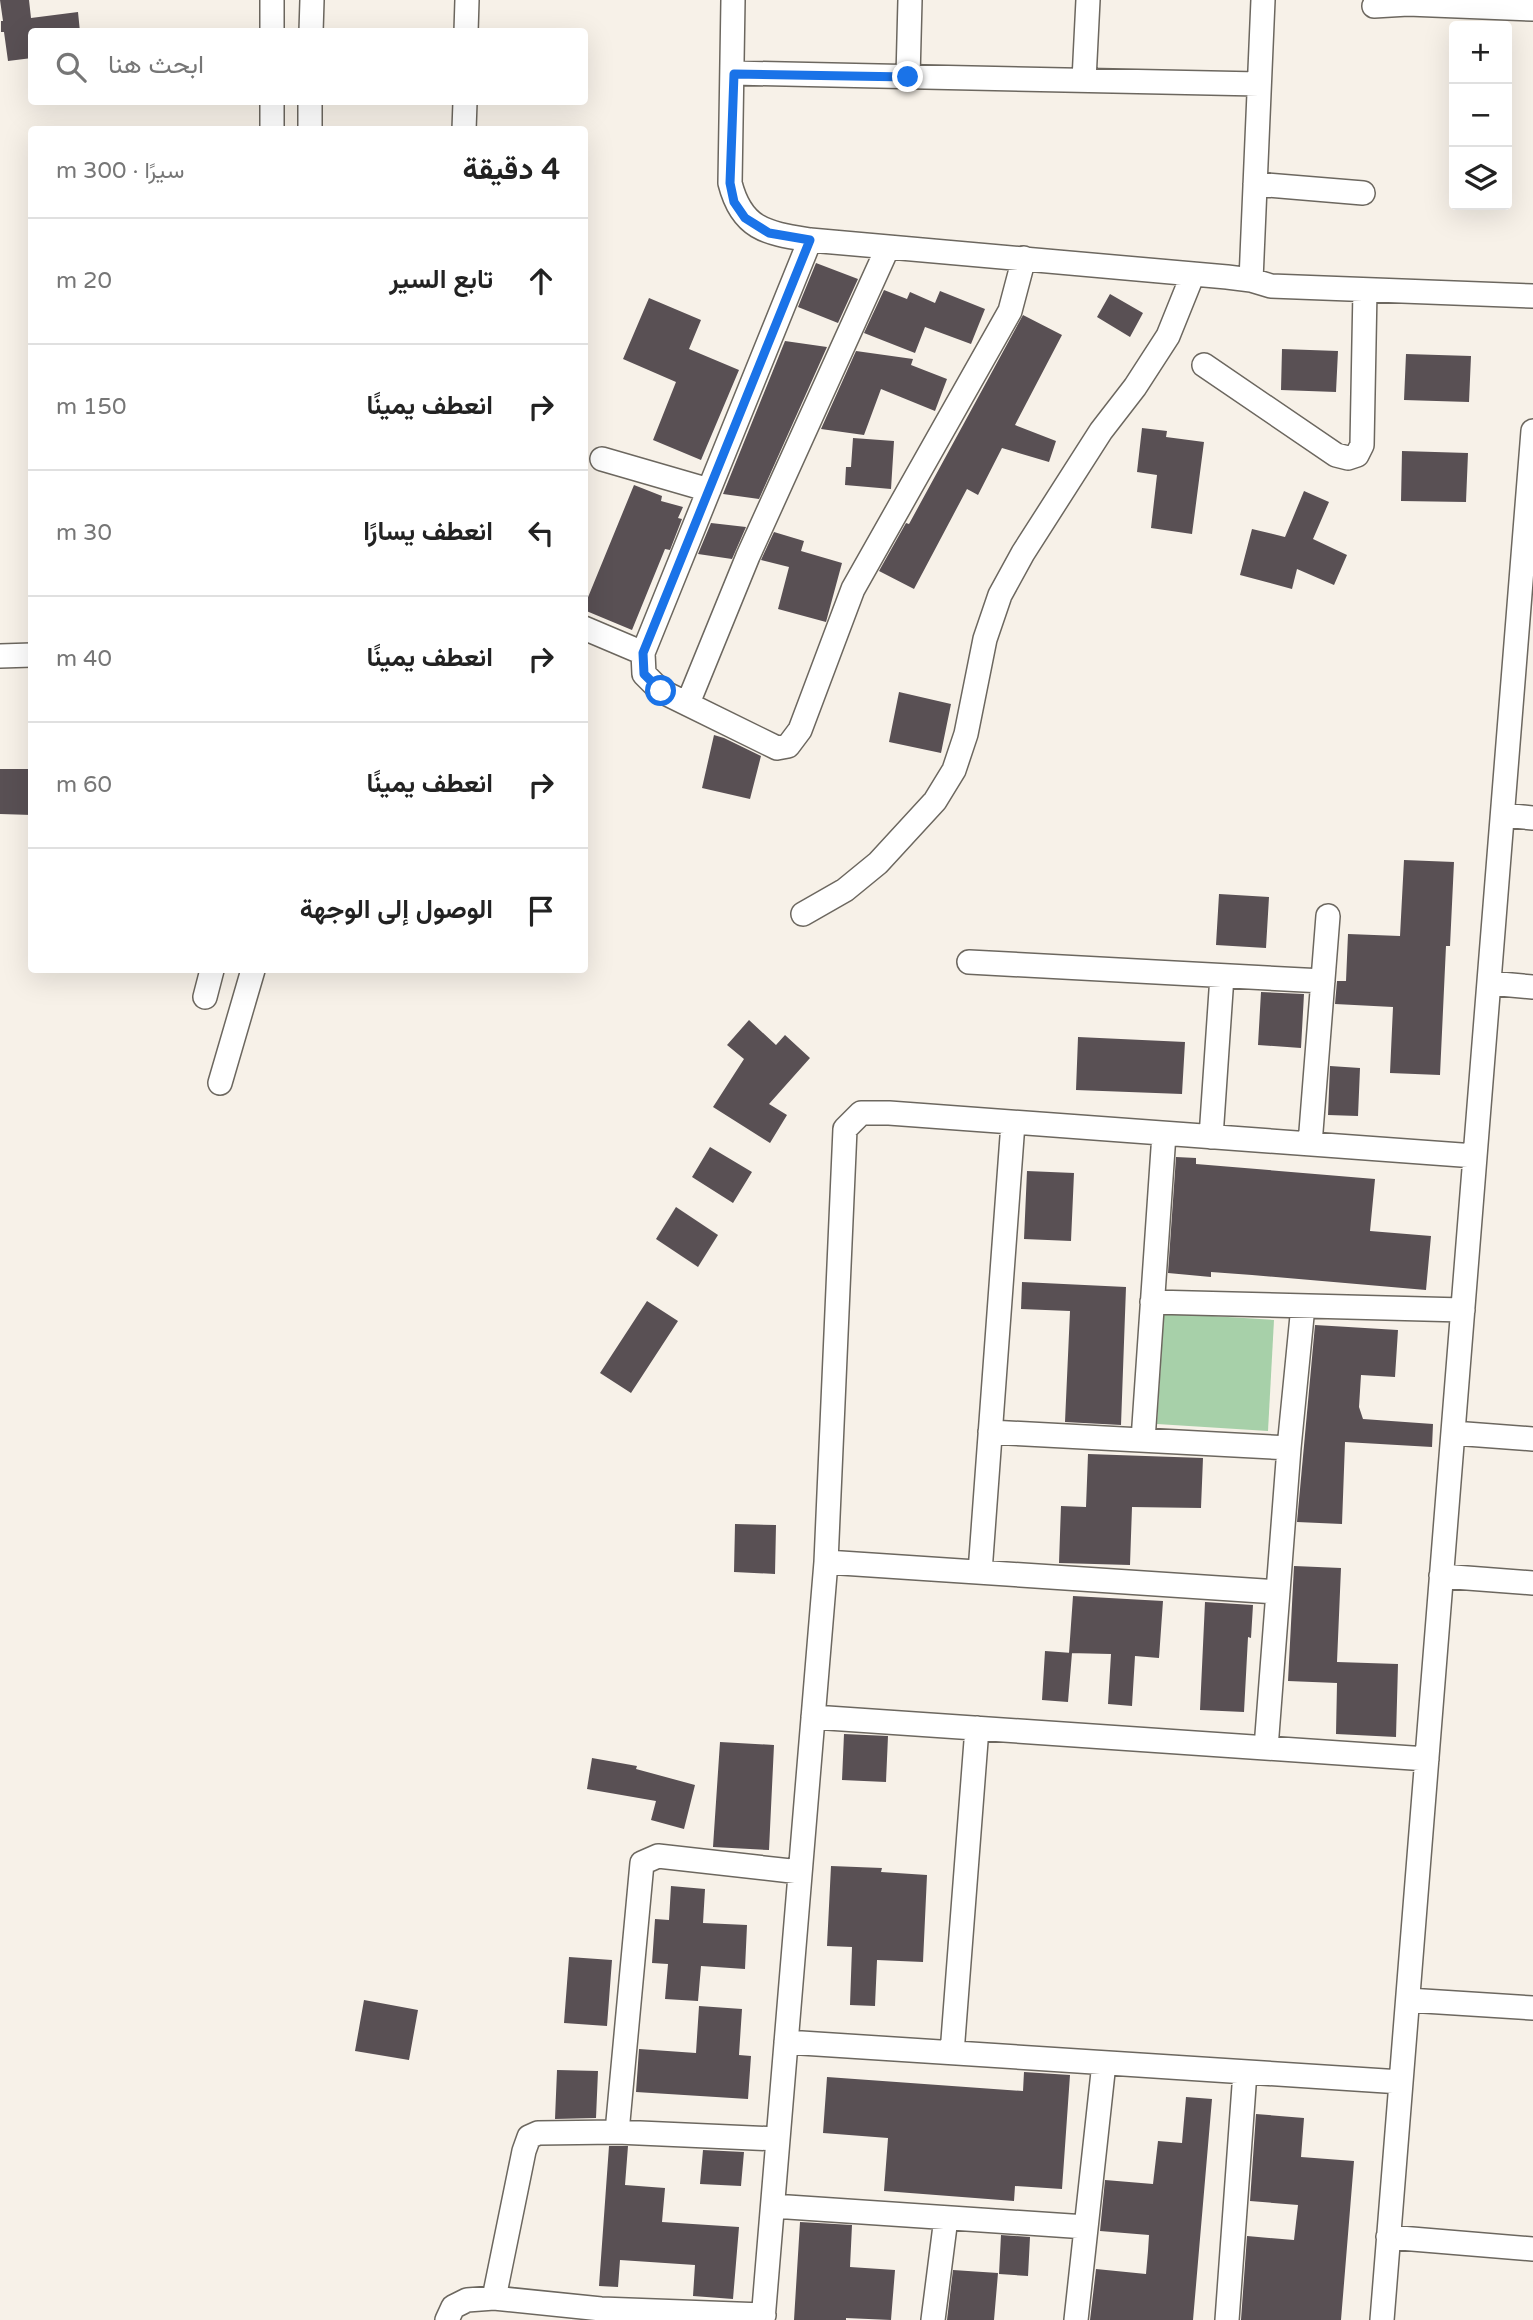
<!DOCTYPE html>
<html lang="ar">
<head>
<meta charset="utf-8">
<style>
	:root { --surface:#fff; --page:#f2f2f2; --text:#222; --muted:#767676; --line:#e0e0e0 }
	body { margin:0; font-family:"Varela Round",Vazirmatn,sans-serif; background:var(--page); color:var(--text); direction:rtl }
	.controls { position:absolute; right:21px; top:21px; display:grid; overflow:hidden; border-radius:7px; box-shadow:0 7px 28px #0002 }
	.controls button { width:63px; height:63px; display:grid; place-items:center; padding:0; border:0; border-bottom:2px solid var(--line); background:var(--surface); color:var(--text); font:35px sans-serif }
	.stop { position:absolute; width:21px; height:21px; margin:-16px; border:5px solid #1a73e8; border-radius:50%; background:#fff }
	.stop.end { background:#1a73e8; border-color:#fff; box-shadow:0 2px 7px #0008 }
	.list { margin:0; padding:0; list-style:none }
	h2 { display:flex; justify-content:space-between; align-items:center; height:91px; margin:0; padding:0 28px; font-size:30px }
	h2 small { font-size:23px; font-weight:400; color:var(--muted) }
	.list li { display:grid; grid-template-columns:46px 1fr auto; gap:21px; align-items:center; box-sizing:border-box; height:126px; padding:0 28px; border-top:2px solid var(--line) }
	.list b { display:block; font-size:26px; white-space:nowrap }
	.list em { font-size:23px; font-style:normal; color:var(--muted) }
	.icon { flex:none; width:38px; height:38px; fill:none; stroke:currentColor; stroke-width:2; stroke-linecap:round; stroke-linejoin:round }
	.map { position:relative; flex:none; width:1533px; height:2320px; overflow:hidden; direction:ltr }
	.search { position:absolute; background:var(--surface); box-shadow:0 7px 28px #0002; left:28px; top:28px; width:560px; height:77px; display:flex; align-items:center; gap:18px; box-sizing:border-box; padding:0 24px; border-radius:7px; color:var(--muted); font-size:26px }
	.panel { position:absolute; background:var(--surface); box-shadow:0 7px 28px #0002; left:28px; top:126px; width:560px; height:847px; border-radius:7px; direction:rtl }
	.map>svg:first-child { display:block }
</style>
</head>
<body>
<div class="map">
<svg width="1533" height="2320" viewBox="0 0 1533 2320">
	<rect width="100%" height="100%" fill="#f7f1e8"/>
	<path fill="#a7d0a9" d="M 1164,1313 L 1274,1320 L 1268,1431 L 1157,1424 Z"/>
	<path fill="#595054" d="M 0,0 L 29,0 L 31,18 L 78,12 L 80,32 L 32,32 L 32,58 L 8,61 L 4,32 L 1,32 L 1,21 L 3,21 Z
		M 816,263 L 858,279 L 838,323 L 798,307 Z
		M 884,290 L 907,299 L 910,292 L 935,303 L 940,291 L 985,309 L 971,344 L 925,327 L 915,353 L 864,333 Z
		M 1110,294 L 1143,313 L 1130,337 L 1097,317 Z
		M 649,298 L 701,320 L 689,349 L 739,370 L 701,460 L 653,440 L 676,382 L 623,359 Z
		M 1023,315 L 1062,335 L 1015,425 L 1056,441 L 1049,462 L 1002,448 L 978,495 L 967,489 L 914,589 L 879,571 L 906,523 L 909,524 Z
		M 785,341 L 827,347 L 759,499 L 723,494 Z
		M 1282,349 L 1338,351 L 1336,392 L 1281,390 Z
		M 856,351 L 913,359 L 911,365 L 947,379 L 935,411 L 881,389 L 864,435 L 821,429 Z
		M 1406,354 L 1471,356 L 1469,402 L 1404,400 Z
		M 1142,428 L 1167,431 L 1166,437 L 1204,442 L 1192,534 L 1151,528 L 1157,475 L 1137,472 Z
		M 853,438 L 894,441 L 891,489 L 845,485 L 846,467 L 851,467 Z
		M 1402,451 L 1468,453 L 1466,502 L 1401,501 Z
		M 634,485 L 662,496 L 661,501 L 683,507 L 678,518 L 682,519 L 670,550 L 665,549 L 632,630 L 584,610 L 584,607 Z
		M 1304,491 L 1329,502 L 1313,539 L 1347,555 L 1334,585 L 1297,569 L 1292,589 L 1240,575 L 1252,529 L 1285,537 Z
		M 711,523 L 746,527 L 732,559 L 698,554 Z
		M 774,532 L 804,541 L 801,551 L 842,563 L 826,622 L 778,609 L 789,567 L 761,560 Z
		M 899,692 L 951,704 L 941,753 L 889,742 Z
		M 714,735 L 724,738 L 761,756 L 750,799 L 702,788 Z
		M 0,769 L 32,769 L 32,815 L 0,814 Z
		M 1404,860 L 1454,862 L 1450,946 L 1446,946 L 1440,1075 L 1390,1073 L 1393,1007 L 1335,1004 L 1337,981 L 1346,981 L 1348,934 L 1400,936 Z
		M 1219,894 L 1269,897 L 1266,948 L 1216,945 Z
		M 1261,992 L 1304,994 L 1301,1048 L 1258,1045 Z
		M 749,1020 L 776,1045 L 785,1035 L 810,1058 L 769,1104 L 787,1115 L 770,1143 L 713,1107 L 744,1059 L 727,1045 Z
		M 1078,1037 L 1185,1042 L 1182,1094 L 1076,1090 Z
		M 1330,1066 L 1360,1068 L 1358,1116 L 1328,1115 Z
		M 710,1147 L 752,1172 L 733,1203 L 692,1177 Z
		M 1176,1157 L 1196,1158 L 1196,1164 L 1375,1179 L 1370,1231 L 1431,1236 L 1426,1290 L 1252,1275 L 1211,1272 L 1211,1277 L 1168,1273 Z
		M 1027,1171 L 1074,1173 L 1071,1241 L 1024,1239 Z
		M 676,1207 L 718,1235 L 698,1267 L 656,1239 Z
		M 1022,1282 L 1126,1287 L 1121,1425 L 1065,1422 L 1070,1311 L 1021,1309 Z
		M 647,1301 L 678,1321 L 631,1393 L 600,1373 Z
		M 1315,1325 L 1398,1330 L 1395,1377 L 1361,1375 L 1359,1407 L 1363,1419 L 1433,1424 L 1432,1447 L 1345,1442 L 1342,1524 L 1297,1522 Z
		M 1088,1454 L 1203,1458 L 1201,1508 L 1132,1507 L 1130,1565 L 1059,1563 L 1061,1506 L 1086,1507 Z
		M 735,1524 L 776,1525 L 775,1574 L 734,1572 Z
		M 1294,1566 L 1341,1568 L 1337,1662 L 1398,1664 L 1396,1737 L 1336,1734 L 1337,1683 L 1288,1681 Z
		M 1073,1596 L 1163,1601 L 1159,1658 L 1135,1656 L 1132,1706 L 1108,1704 L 1111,1654 L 1069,1653 Z
		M 1205,1602 L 1253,1605 L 1251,1638 L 1248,1637 L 1244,1712 L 1200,1710 Z
		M 1045,1651 L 1072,1653 L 1068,1702 L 1042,1700 Z
		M 844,1734 L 888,1736 L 886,1782 L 842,1780 Z
		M 720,1742 L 774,1745 L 769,1850 L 713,1847 Z
		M 592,1758 L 637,1766 L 636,1769 L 695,1785 L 684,1829 L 651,1820 L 656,1801 L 587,1789 Z
		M 831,1866 L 882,1868 L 881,1872 L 927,1875 L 923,1962 L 877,1960 L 875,2006 L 850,2005 L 852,1947 L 827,1946 Z
		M 671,1886 L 705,1889 L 703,1923 L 747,1925 L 745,1969 L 701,1966 L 698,2001 L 665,1999 L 668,1964 L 652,1963 L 655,1919 L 669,1920 Z
		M 569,1957 L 612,1960 L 607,2026 L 564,2023 Z
		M 364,2000 L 418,2010 L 409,2060 L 355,2051 Z
		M 699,2006 L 742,2009 L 739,2055 L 751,2056 L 748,2099 L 636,2092 L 639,2049 L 696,2053 Z
		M 557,2070 L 598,2071 L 596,2118 L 555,2119 Z
		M 1024,2072 L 1070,2075 L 1062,2189 L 1015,2186 L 1014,2201 L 884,2191 L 888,2138 L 823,2133 L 827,2077 L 1023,2091 Z
		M 1186,2097 L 1212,2099 L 1193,2320 L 1090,2320 L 1096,2269 L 1146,2274 L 1148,2251 L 1149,2235 L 1100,2231 L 1105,2180 L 1153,2184 L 1158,2141 L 1182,2143 Z
		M 1256,2114 L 1304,2118 L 1301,2157 L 1354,2161 L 1341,2320 L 1241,2320 L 1247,2236 L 1294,2240 L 1298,2205 L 1250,2201 Z
		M 609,2146 L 628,2146 L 625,2185 L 665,2188 L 662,2222 L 739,2227 L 733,2299 L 693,2296 L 695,2265 L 620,2260 L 618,2287 L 599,2286 Z
		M 703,2150 L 744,2152 L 741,2186 L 700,2184 Z
		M 800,2222 L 852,2225 L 850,2267 L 895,2270 L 891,2320 L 846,2318 L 846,2320 L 794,2320 Z
		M 1001,2235 L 1030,2237 L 1028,2276 L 999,2274 Z
		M 953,2270 L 998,2273 L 994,2320 L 947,2320 Z"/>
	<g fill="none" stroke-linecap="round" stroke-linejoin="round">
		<defs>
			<path id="minor" d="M 272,0 L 272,32
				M 733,0 L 730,183 C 742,230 767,233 810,240 L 1227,277 L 1251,280 L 1271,286 L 1533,296
				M 1374,6 L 1408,4 L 1533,9
				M 311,32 L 312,0
				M 466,32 L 467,0
				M 734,73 L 1259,84
				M 908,77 L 910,0
				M 1084,80 L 1088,0
				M 272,102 L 272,130
				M 310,130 L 310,102
				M 464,130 L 465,102
				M 1255,184 L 1363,193
				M 810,240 L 643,653 L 644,674 L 661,691 L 777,748 L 788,746 L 800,730 L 853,589 L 1010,311 L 1024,258
				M 1251,280 L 1263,0
				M 1204,365 L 1336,455 L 1348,458 L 1357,455 L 1362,445 L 1365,290
				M 602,459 L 709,490
				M 584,628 L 643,653
				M 0,656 L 32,655
				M 688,703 L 748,556 L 888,247
				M 1503,815 L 1533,818
				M 803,914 L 845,890 L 878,863 L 935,801 L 954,770 L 966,734 L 985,639 L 1000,595 L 1023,553 L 1101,431 L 1135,387 L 1168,336 L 1193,274
				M 969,962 L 1323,981
				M 1489,983 L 1533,987
				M 205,997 L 212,970
				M 220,1083 L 253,970
				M 1211,1137 L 1222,976
				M 1310,1144 L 1328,916
				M 1152,1302 L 1463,1310
				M 990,1432 L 1289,1448
				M 1453,1433 L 1533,1439
				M 1143,1440 L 1164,1134
				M 826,1562 L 1278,1592
				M 980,1572 L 1013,1123
				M 1441,1576 L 1533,1583
				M 813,1717 L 1427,1759
				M 1266,1748 L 1289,1448 L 1303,1306
				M 1408,2000 L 1533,2008
				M 786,2042 L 1401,2082
				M 952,2053 L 977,1728
				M 617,2132 L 642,1863 L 658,1856 L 800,1872
				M 773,2206 L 1086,2227
				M 1388,2237 L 1533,2249
				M 494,2298 L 524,2151 L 529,2137 L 538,2133 L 617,2132 L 778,2139
				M 447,2320 L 453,2307 L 467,2300 L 494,2298 L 601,2309 L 764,2315
				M 763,2320 L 826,1562 L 845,1129 L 861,1113 L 889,1113 L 1475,1156
				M 933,2320 L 946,2218
				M 1076,2320 L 1104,2063
				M 1227,2320 L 1245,2072
				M 1382,2320 L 1533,431"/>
		</defs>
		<use href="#minor" stroke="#6c675f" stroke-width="26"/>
		<use href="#minor" stroke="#fff" stroke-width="23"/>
	</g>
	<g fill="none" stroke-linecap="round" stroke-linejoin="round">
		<path stroke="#1a73e8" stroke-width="9" d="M 661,691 L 644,674 L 643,653 L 810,240 L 769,233 L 745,218 L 734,202 L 730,183 L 734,74 L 908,77"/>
	</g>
</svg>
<div class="controls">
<button>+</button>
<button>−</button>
<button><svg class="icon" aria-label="layers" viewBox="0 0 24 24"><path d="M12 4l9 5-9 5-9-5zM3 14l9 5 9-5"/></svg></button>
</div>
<div class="stop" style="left:661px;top:691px"></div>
<div class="stop end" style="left:908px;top:77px"></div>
<div class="search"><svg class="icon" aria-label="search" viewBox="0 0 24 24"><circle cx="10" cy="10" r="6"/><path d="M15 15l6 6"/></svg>ابحث هنا</div>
<section class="panel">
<h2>4 دقيقة<small>سيرًا · 300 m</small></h2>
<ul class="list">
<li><svg class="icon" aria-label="ahead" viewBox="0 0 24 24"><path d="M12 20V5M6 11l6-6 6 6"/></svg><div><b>تابع السير</b></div><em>20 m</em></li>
<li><svg class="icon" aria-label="right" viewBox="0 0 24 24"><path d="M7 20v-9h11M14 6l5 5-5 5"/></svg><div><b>انعطف يمينًا</b></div><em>150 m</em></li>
<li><svg class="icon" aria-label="left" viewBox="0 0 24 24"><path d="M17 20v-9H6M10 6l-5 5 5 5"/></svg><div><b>انعطف يسارًا</b></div><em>30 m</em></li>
<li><svg class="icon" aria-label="right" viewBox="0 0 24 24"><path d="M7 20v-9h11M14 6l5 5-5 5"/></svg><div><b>انعطف يمينًا</b></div><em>40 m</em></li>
<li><svg class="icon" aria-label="right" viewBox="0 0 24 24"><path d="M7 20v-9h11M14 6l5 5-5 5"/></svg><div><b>انعطف يمينًا</b></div><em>60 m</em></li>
<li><svg class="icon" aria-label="arrive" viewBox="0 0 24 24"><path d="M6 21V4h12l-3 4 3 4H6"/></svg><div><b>الوصول إلى الوجهة</b></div></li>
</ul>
</section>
</div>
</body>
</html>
